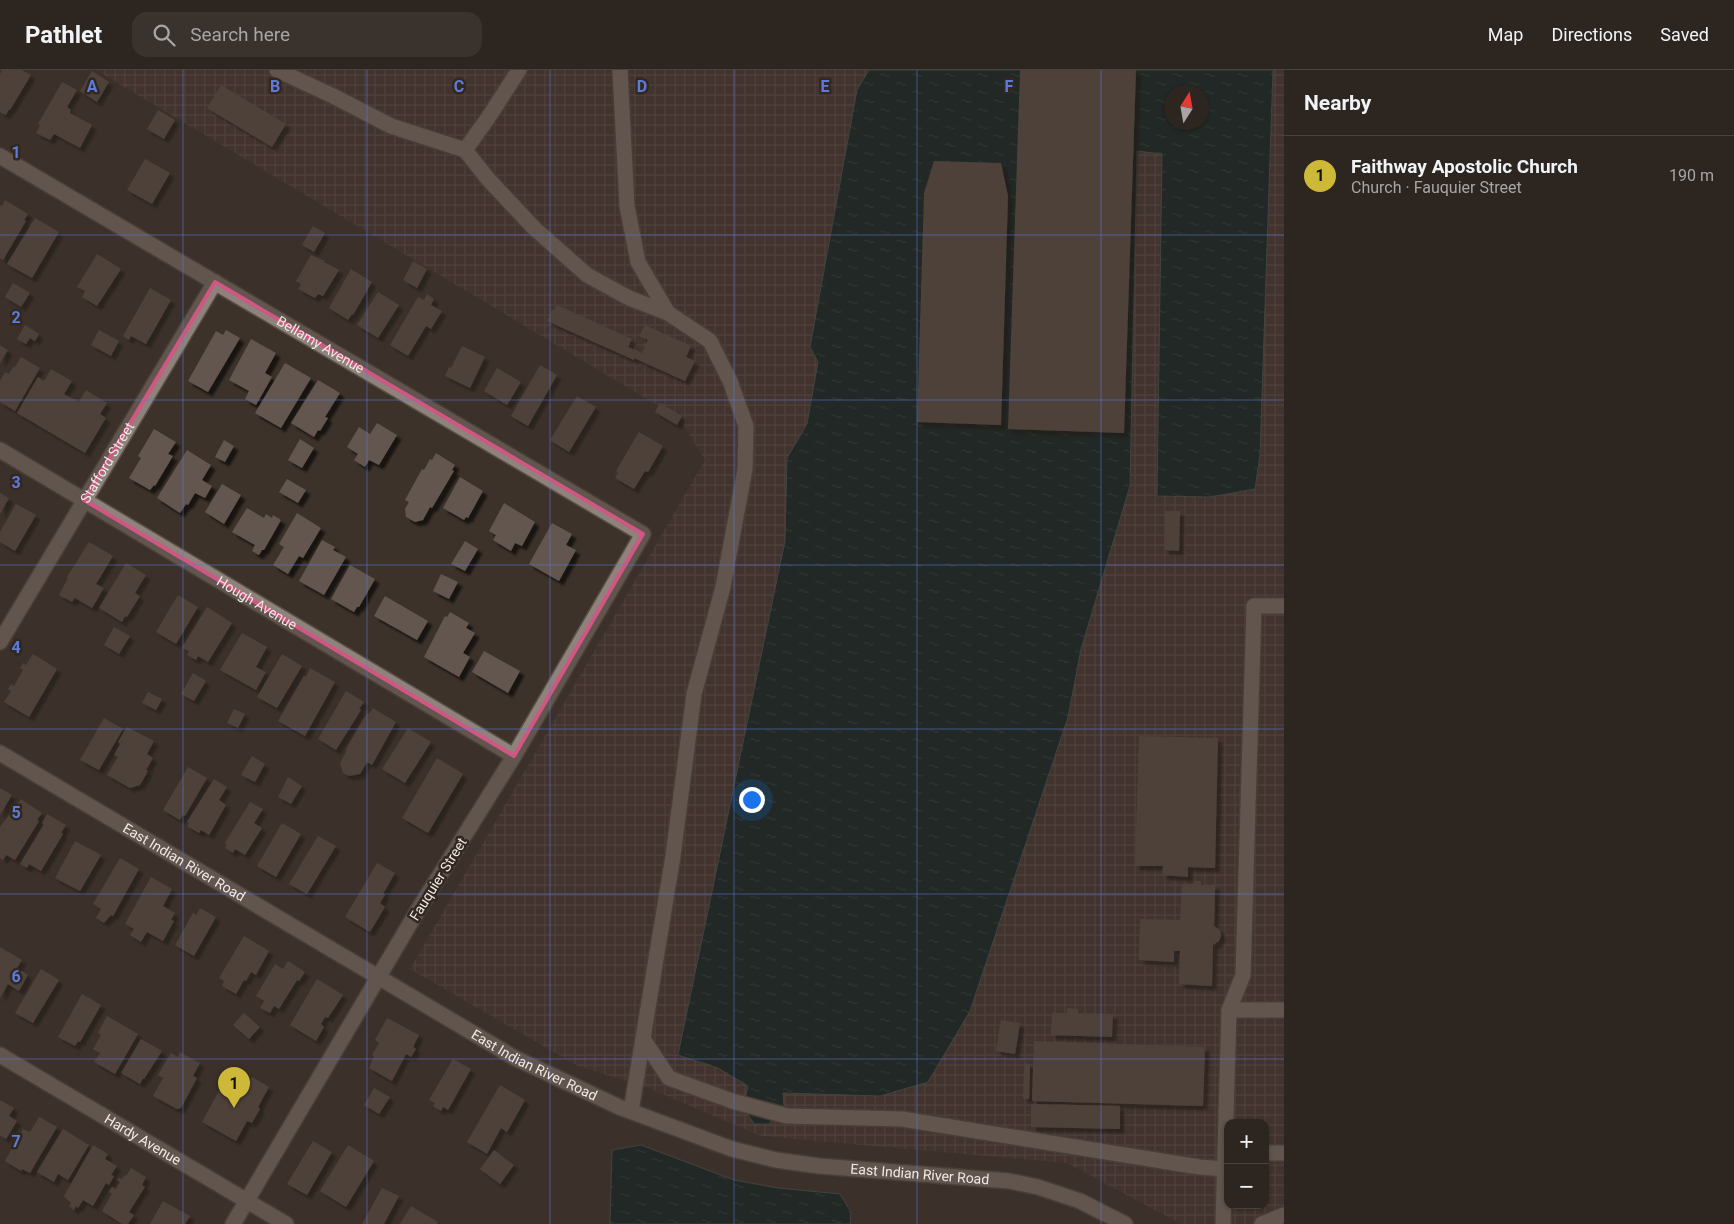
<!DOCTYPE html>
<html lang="en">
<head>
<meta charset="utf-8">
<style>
	:root { --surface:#2d2620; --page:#39322d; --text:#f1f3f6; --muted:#a7a5a5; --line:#48433e; --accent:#ceb837 }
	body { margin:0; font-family:Roboto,sans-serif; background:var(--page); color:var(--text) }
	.controls { position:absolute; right:15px; bottom:15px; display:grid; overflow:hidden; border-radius:10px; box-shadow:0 1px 4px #0004 }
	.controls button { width:45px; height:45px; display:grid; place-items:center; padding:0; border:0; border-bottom:1px solid var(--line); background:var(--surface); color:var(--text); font:25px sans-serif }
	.compass { position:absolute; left:1164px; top:15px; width:45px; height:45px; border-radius:50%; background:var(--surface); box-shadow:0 1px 4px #0004; rotate:11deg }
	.you { position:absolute; left:751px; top:729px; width:18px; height:18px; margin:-12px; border:4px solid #fff; border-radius:50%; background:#1a73e8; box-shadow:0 0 0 8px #1a73e833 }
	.badge { display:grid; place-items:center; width:32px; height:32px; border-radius:50%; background:var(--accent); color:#111; font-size:16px; font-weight:700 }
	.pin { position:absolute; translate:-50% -41px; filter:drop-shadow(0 1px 2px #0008) }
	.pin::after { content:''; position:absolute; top:26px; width:18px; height:15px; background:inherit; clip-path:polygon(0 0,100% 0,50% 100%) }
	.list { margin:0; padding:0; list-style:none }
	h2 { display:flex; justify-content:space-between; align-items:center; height:65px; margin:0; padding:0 20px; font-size:21px }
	h2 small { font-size:16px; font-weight:400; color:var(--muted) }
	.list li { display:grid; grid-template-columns:32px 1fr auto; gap:15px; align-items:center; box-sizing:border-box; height:80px; padding:0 20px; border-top:1px solid var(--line) }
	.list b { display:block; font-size:19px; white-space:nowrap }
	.list p { margin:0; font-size:16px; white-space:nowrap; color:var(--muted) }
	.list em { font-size:16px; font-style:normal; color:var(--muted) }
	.icon { flex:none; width:28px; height:28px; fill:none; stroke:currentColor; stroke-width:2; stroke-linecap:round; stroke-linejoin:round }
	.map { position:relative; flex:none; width:1284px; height:1154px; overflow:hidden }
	header { display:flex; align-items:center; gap:30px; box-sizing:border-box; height:70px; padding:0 25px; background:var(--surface); border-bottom:1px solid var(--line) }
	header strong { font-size:24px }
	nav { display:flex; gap:28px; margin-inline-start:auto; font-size:18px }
	.search { width:350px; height:45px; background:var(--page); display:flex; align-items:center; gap:12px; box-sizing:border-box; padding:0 18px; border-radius:15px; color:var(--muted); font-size:19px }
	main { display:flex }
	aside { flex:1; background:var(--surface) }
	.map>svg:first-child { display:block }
</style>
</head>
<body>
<header>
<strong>Pathlet</strong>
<div class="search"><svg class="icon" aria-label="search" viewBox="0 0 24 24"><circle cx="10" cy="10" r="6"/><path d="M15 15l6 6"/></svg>Search here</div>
<nav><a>Map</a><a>Directions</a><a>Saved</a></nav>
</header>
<main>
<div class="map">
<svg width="1284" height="1154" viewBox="0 0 1284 1154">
	<defs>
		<pattern id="industrial-grid" width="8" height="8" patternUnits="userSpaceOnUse" patternTransform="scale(1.25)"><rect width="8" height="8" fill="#4a3633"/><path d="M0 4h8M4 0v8" fill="none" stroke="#645350"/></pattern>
		<pattern id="water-ripples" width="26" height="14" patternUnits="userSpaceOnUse" patternTransform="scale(1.25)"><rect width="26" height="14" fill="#001d1f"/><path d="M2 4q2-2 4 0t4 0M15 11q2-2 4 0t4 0" fill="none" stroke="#263e3f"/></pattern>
		<filter id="shadow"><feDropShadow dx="4.5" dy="4.5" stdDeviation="1" flood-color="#0009"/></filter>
	</defs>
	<rect width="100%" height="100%" fill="#3c322a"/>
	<path fill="url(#industrial-grid)" fill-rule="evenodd" d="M 96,0 L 1284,0 L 1284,1154 L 1181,1154 L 1067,1093 L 761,1066 L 646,1017 L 578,996 L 410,899 L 705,390 L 679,348 ZM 1172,22 L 1202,22 L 1202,52 L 1172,52 ZM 1228,1053 L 1265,1053 L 1265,1135 L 1228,1135 Z"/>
	<path fill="url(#water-ripples)" stroke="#485a5a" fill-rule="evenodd" d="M 869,0 L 1273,0 L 1260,385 L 1255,419 L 1210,427 L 1157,426 L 1162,84 L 1137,81 L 1130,416 L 1081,579 L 1068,647 L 970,941 L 928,1012 L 880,1026 L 783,1023 L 784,1035 L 769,1054 L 754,1054 L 743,1037 L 748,1016 L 718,998 L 678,985 L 785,471 L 787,388 L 807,354 L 818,292 L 810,277 L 857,20 ZM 1172,22 L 1202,22 L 1202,52 L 1172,52 Z
		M 641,1075 L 734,1110 L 778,1118 L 840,1124 L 851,1142 L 850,1154 L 610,1154 L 612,1080 Z"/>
	<path fill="#62564f" filter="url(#shadow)" d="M 2,0 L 22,0 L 31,5 L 10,40 L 9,39 L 6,45 L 0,42 L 0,4 Z
		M 1020,0 L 1136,0 L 1124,363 L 1008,359 Z
		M 92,1 L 109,12 L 97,32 L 80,21 Z
		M 62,12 L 77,20 L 67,37 L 71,40 L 70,43 L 92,55 L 80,78 L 54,64 L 50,70 L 36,63 L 40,55 L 38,54 Z
		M 221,15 L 286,54 L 272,77 L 207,38 Z
		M 158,40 L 175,50 L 164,69 L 147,59 Z
		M 145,89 L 170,103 L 152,134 L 127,120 Z
		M 934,91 L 1001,93 L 1008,126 L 1001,355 L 917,352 L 924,123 Z
		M 5,130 L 28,144 L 24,150 L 26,151 L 3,190 L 0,188 L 0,135 L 2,136 Z
		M 35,148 L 59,162 L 32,208 L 7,194 Z
		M 313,156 L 325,163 L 314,182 L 302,175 Z
		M 97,184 L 121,199 L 97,236 L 82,227 L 85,221 L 77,217 Z
		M 311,185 L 325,191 L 324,192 L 339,200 L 323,226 L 318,224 L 315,228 L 298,219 L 301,214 L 296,211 Z
		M 413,191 L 427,199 L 417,218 L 403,210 Z
		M 351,199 L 372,212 L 353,245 L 352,244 L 348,250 L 329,238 Z
		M 13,213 L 30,223 L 21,237 L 5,227 Z
		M 150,218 L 171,230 L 146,274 L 131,266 L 129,270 L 123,266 Z
		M 378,222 L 399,235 L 378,268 L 357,255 Z
		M 427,224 L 434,229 L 431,235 L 442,241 L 431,259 L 426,256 L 408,286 L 390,275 L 418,227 L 424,230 Z
		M 557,235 L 632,269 L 628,277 L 642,283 L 648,270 L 639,266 L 645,255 L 691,276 L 686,287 L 695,291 L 685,311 L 634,288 L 634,290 L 547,251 L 552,239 L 554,241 Z
		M 25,255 L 39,264 L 35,271 L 30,268 L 26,274 L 17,269 Z
		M 99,260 L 119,271 L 111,286 L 91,275 Z
		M 226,260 L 240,268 L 208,322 L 188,311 L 216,261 L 223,265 Z
		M 251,269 L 276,283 L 265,303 L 272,307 L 256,335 L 245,329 L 249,321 L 229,310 Z
		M 0,275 L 8,280 L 0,293 Z
		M 462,276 L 485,287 L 470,318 L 445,306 L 449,297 L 451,298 Z
		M 21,287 L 40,298 L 15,341 L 0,332 L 0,311 L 5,302 L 9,304 L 14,296 L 15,297 Z
		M 285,293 L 311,308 L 281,358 L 255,343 Z
		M 540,295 L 557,305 L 528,356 L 511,346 Z
		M 497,298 L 521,312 L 507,335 L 484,321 Z
		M 51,299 L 72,311 L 64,324 L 79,332 L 86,320 L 107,333 L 100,344 L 106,348 L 85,383 L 17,343 L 38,307 L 44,311 Z
		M 318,310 L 340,323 L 325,347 L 328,348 L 320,361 L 318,360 L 314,367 L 291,353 Z
		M 577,326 L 596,337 L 569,382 L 550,370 Z
		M 660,333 L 682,346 L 677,355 L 655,342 Z
		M 377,353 L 397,365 L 379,395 L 369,390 L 365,397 L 354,390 L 358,384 L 347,377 L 359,357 L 370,364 Z
		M 154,359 L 176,372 L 168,384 L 173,386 L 155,416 L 154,415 L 150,420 L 129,408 L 141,388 L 138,386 Z
		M 639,362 L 663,376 L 648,402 L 645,401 L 634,419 L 615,408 L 618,402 L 616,401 Z
		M 300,369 L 314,378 L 302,398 L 288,390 Z
		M 224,370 L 234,376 L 225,392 L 215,387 Z
		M 187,380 L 211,395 L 202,410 L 212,416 L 205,428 L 195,423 L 188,435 L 186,434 L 180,443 L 157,428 Z
		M 436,383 L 455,395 L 452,400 L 454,401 L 432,438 L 430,437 L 423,450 L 415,452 L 406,447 L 405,439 L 409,432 L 405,430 L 422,399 L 424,400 L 430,389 L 432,390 Z
		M 460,407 L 483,421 L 468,448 L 466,447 L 464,450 L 443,438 Z
		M 287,409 L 306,420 L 298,433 L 279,422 Z
		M 222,414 L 241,425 L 224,454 L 205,442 Z
		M 0,423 L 9,428 L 0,444 Z
		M 504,433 L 535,452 L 522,476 L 515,473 L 511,481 L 493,470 L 496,465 L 489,461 Z
		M 16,434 L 36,445 L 15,481 L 0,472 L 0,462 Z
		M 247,438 L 264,448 L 266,444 L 272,448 L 273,445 L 281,450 L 264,480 L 262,480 L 259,485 L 252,481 L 255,475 L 232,462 Z
		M 1165,441 L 1180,441 L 1179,481 L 1164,480 Z
		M 297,443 L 321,458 L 303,488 L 299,486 L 288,504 L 273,495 L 284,477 L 279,474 Z
		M 552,453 L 572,464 L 566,475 L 576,480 L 559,511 L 529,494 Z
		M 322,470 L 335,477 L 333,480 L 346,487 L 324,525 L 299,511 Z
		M 465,471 L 478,479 L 465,501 L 451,494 Z
		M 89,472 L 113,486 L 96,514 L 104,518 L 92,538 L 75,528 L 72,532 L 59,525 L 68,508 L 67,507 Z
		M 126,493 L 146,505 L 135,523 L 140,526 L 127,547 L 125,546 L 122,552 L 99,538 Z
		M 350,495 L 375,509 L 359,537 L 357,537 L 354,542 L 331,529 Z
		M 441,504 L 458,512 L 449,529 L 433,521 Z
		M 178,525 L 198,537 L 176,574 L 156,562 Z
		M 385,526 L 428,551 L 417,570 L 374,546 Z
		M 207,537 L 232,553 L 208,592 L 198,586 L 196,590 L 187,585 L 189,581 L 182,578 Z
		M 450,542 L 469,553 L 466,558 L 475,563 L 463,583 L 470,587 L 459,607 L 424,587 L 445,546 L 447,547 Z
		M 114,557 L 130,566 L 119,584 L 104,575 Z
		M 242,563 L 267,577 L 256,597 L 266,602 L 256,620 L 220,600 Z
		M 484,581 L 520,601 L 508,623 L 472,602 Z
		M 33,584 L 57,599 L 29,647 L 4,632 L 11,621 L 8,619 L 11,614 L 14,616 L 23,600 L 20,598 L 23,593 L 26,595 Z
		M 282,584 L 302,596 L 277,638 L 257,627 Z
		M 310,598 L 335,612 L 305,666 L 278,651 L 304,606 L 306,607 Z
		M 193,603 L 206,611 L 194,631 L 181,624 Z
		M 346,621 L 364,632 L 359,639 L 361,640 L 336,680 L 318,669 Z
		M 148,622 L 162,629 L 156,640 L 142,633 Z
		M 373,638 L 396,652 L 372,695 L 367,692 L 360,704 L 349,706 L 343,703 L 340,693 L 347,680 L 346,679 L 367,643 L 369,644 Z
		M 234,639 L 245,644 L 238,658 L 227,653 Z
		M 104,648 L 123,659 L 99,700 L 80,690 Z
		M 127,657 L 154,671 L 147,684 L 153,688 L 146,700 L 148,701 L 140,715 L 130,718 L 107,705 L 118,687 L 114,685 L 120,674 L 118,672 Z
		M 408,658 L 431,672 L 405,713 L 382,699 Z
		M 1139,666 L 1218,668 L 1215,798 L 1188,797 L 1188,807 L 1162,805 L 1163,796 L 1135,796 Z
		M 252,686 L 265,694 L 255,712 L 241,705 Z
		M 437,688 L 463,704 L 428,763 L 402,748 Z
		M 188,697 L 207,708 L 185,746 L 183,745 L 180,750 L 163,740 Z
		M 288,707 L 302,716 L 291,734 L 278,727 Z
		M 214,709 L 227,717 L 219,730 L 226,735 L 209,765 L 201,760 L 199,763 L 187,756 L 189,753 L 187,752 Z
		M 0,718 L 12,725 L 0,745 Z
		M 21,729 L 42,743 L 37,750 L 39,751 L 15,790 L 6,785 L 3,790 L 0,788 L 0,757 Z
		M 250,732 L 263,739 L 254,753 L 262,758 L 245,785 L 235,779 L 233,783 L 225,778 L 227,774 L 225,773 Z
		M 47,744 L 66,755 L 61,763 L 63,764 L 41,801 L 29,794 L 27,798 L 20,794 L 44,754 L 42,753 Z
		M 282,753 L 301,764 L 276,807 L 257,796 Z
		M 318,766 L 336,776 L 307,824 L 289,814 Z
		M 75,771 L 101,785 L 80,821 L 55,808 Z
		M 120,788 L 139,799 L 113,846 L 111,845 L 104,853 L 96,848 L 101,839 L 93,834 Z
		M 377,793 L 395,803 L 383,824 L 385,825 L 380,833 L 385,837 L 370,862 L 345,847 Z
		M 151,807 L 172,819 L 163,836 L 175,843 L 171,850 L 174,851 L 163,871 L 147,862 L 141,872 L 130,865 L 134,859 L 125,854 Z
		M 1194,811 L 1201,811 L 1201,815 L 1215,815 L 1214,856 L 1220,860 L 1221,866 L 1219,871 L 1213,875 L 1212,916 L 1179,914 L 1180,881 L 1174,881 L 1174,892 L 1139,890 L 1140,849 L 1180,850 L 1182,814 L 1193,814 Z
		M 200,838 L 216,847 L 194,886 L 175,875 L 193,843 L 196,845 Z
		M 244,866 L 269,881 L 256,905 L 251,902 L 246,911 L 244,910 L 236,924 L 222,916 L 224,911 L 219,908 Z
		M 0,877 L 22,890 L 17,898 L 28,905 L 19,921 L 8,914 L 0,928 Z
		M 288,891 L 305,902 L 299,911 L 297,910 L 279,939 L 274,936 L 270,943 L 260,938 L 264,931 L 256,926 L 275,894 L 283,899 Z
		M 41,899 L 59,910 L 33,953 L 15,943 Z
		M 317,909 L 343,925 L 328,948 L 325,947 L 321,954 L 324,957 L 316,971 L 290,955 Z
		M 82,924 L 101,935 L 80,972 L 78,971 L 75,976 L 58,967 Z
		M 1067,938 L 1078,939 L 1078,943 L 1113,944 L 1112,967 L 1051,965 L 1052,943 L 1067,943 Z
		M 244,943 L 260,957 L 249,969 L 233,955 Z
		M 107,946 L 138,964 L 115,1004 L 94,992 L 100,983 L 93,979 L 101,965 L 98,963 Z
		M 387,948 L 419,965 L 413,977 L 416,979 L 411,987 L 406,984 L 392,1011 L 369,998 L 374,986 L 372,985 L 379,973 L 375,970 Z
		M 1001,950 L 1020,953 L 1015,984 L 996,981 Z
		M 141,969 L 162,981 L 144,1009 L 143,1008 L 140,1014 L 121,1003 Z
		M 1034,971 L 1205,977 L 1203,1036 L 1032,1031 Z
		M 180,982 L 200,993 L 193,1006 L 197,1008 L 181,1038 L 177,1039 L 153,1026 L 163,1008 L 158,1005 L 171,983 L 178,987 Z
		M 453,989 L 471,999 L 448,1040 L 443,1037 L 441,1041 L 433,1036 L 435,1033 L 429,1030 Z
		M 1024,993 L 1030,994 L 1029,1029 L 1023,1028 Z
		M 236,1004 L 249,1012 L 252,1007 L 269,1017 L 258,1037 L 260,1039 L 252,1053 L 247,1051 L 236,1071 L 202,1052 L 221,1017 L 227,1020 Z
		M 500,1015 L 525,1030 L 507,1062 L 501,1058 L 487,1084 L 467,1072 Z
		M 374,1018 L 390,1027 L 379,1044 L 364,1035 Z
		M 0,1030 L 14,1038 L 9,1046 L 17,1051 L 6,1069 L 0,1065 Z
		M 1031,1034 L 1120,1036 L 1120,1059 L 1031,1057 Z
		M 39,1047 L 57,1057 L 30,1103 L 22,1099 L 21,1101 L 5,1091 L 23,1059 L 30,1062 Z
		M 63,1059 L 89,1075 L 68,1110 L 58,1104 L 54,1112 L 37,1102 Z
		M 313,1071 L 332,1082 L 307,1125 L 287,1114 Z
		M 93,1075 L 108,1084 L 105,1089 L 117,1096 L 111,1105 L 114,1106 L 109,1115 L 106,1113 L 93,1136 L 83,1130 L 78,1138 L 76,1136 L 74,1140 L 69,1136 L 71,1133 L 64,1126 Z
		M 348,1075 L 374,1091 L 346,1137 L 320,1121 Z
		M 494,1080 L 514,1095 L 500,1114 L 480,1099 Z
		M 131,1098 L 146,1107 L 142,1115 L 145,1117 L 129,1142 L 134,1145 L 128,1154 L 122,1154 L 102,1141 L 112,1124 L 109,1122 L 112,1117 L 116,1119 L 120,1112 L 117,1110 L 119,1108 L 122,1109 L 124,1105 L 126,1106 Z
		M 382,1118 L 399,1126 L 384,1154 L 362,1154 Z
		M 163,1131 L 190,1146 L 185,1154 L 150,1154 Z
		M 411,1136 L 438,1152 L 437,1154 L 400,1154 Z"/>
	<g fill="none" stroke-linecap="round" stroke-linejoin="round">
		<defs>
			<g id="minor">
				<path d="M 277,0 L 333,26 L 391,56 L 465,80 L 488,109 L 534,158 L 587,205 L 629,228 L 668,243 L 710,271 L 730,311 L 746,356 L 745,399 L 723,517 L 694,624 L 673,786 L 631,1041"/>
				<path d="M 620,0 L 627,136 L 638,192 L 668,243"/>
				<path d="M 465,80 L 488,48 L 519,0"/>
				<path id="s1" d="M 0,86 L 643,464 L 514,686 L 418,840 L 233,1154"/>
				<path id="s2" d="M 0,380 L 514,686"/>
				<path id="s3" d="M 0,572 L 215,212"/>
				<path id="s4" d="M 0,683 L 515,988 L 619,1037 L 732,1079 L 776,1090 L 819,1096 L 1009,1111 L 1038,1117 L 1080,1131 L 1125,1154"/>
				<path d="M 1229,940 L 1284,940"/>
				<path d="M 643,969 L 669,1008 L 732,1031 L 787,1046 L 902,1049 L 1199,1097 L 1225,1099"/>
				<path id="s5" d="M 0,985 L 286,1154"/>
				<path d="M 1265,1083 L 1284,1083"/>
				<path d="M 1223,1154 L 1229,940 L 1243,905 L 1254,536 L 1284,536"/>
				<path d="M 1262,1154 L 1284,1145"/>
			</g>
		</defs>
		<use href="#minor" stroke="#584f49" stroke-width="18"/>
		<use href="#minor" stroke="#8e827a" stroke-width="15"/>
	</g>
	<path d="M0 0H1284V1154H0ZM 215,212 L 643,464 L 514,686 L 84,430 Z" fill="#3c322a" fill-opacity=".55" fill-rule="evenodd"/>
	<path fill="none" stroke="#d05784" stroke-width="4" stroke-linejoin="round" d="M 215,212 L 643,464 L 514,686 L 84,430 Z"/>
	<path fill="none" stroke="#5c7cdc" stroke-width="1" stroke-opacity="0.55" d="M 183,0 L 183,1154M 367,0 L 367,1154M 550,0 L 550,1154M 734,0 L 734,1154M 917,0 L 917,1154M 1101,0 L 1101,1154M 0,165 L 1284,165M 0,330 L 1284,330M 0,495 L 1284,495M 0,659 L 1284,659M 0,824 L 1284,824M 0,989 L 1284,989"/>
	<g text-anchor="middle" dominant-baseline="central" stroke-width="5" stroke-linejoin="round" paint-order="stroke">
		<g font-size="14" fill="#f0e9e4" stroke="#322821">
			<text stroke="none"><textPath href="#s1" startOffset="372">Bellamy Avenue</textPath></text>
			<text stroke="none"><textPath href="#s3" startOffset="209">Stafford Street</textPath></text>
			<text stroke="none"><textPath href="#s2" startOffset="299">Hough Avenue</textPath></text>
			<text stroke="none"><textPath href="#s4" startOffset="214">East Indian River Road</textPath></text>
			<text transform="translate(438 809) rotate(-58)">Fauquier Street</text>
			<text stroke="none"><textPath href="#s4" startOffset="619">East Indian River Road</textPath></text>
			<text stroke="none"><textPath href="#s5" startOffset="166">Hardy Avenue</textPath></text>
			<text stroke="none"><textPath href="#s4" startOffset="1024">East Indian River Road</textPath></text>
		</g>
	</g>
	<g font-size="16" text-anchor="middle" font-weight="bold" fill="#5c7cdc" stroke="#322821" stroke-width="5" stroke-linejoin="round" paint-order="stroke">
		<text x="92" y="22">A</text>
		<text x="275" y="22">B</text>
		<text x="459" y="22">C</text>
		<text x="642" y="22">D</text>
		<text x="825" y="22">E</text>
		<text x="1009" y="22">F</text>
		<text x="16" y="88">1</text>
		<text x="16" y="253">2</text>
		<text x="16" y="418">3</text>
		<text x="16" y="583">4</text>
		<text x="16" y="748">5</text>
		<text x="16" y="912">6</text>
		<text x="16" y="1077">7</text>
	</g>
</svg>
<div class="controls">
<button>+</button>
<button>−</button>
</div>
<svg class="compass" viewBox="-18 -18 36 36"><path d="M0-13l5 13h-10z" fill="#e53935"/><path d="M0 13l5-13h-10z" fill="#a7a5a5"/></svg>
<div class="you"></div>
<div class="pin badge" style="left:234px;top:1038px">1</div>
</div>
<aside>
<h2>Nearby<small></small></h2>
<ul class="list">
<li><span class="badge">1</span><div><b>Faithway Apostolic Church</b><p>Church · Fauquier Street</p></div><em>190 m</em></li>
</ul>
</aside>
</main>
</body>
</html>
